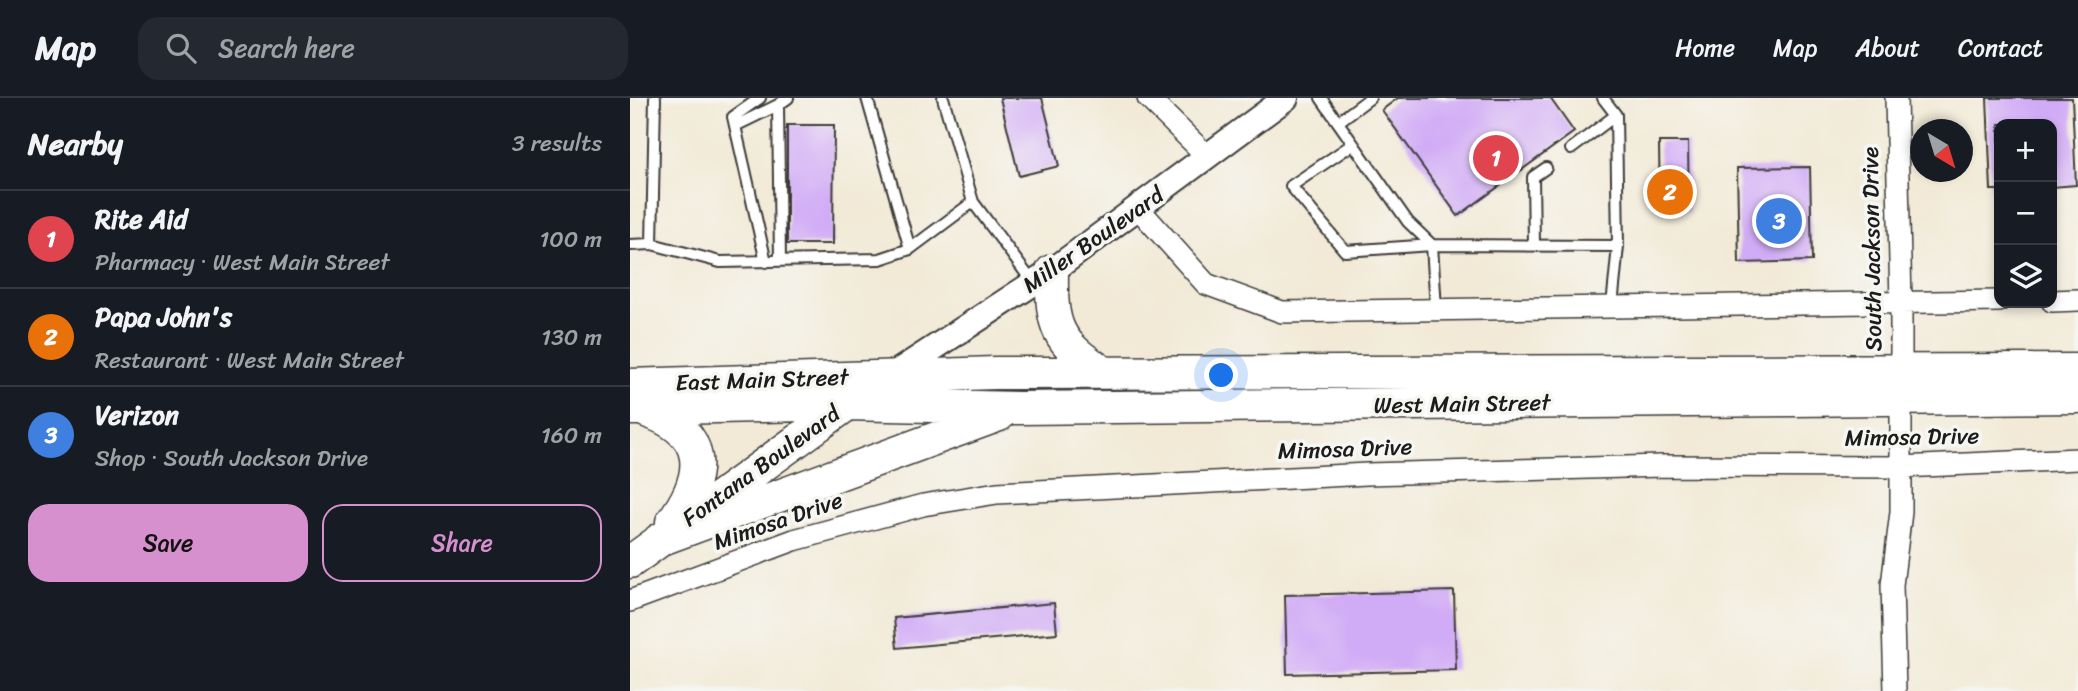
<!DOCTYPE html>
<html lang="en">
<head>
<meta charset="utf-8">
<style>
	:root { --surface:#171b24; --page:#242831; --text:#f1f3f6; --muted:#9ea1a6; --line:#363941; --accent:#d690ce }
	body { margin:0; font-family:Sriracha,sans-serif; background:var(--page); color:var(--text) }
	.controls { position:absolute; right:21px; top:21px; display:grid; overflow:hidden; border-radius:14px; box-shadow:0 4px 10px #0003 }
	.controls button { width:63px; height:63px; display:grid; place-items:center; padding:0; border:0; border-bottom:2px solid var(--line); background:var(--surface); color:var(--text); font:35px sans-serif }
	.compass { position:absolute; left:1280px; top:21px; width:63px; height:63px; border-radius:50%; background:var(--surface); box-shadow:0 4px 10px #0003; rotate:142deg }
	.you { position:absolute; left:592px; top:278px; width:24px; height:24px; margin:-18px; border:5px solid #fff; border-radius:50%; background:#1a73e8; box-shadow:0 0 0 10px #1a73e833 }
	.badge { display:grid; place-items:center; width:46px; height:46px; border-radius:50%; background:var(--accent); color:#fff; font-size:23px; font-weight:700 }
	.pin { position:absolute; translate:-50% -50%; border:4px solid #fff; box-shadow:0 2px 7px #0006 }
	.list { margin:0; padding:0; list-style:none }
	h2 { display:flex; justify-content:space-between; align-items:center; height:91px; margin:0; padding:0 28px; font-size:30px }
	h2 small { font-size:23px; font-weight:400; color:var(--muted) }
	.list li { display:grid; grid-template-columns:46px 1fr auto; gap:21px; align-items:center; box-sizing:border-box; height:98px; padding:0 28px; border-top:2px solid var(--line) }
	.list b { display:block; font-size:26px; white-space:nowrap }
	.list p { margin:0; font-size:23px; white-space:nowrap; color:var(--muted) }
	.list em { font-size:23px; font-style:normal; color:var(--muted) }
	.actions { display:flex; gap:14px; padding:21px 28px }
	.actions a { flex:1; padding:16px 0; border:2px solid var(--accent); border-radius:21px; text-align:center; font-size:24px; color:var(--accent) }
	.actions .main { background:var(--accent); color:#111 }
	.icon { flex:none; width:38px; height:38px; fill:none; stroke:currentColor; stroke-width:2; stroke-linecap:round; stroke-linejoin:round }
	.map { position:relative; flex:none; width:1448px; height:593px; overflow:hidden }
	header { display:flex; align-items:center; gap:42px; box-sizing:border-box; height:98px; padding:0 35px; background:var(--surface); border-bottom:2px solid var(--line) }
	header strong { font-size:33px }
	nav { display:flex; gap:38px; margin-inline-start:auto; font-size:24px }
	.search { width:490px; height:63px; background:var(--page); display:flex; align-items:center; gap:18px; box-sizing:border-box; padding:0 24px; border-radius:21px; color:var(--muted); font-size:26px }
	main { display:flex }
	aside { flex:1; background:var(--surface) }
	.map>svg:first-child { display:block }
</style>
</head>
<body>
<header>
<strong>Map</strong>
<div class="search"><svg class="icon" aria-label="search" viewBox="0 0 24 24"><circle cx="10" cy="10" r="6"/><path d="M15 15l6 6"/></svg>Search here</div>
<nav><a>Home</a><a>Map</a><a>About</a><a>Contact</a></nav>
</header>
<main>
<aside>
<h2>Nearby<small>3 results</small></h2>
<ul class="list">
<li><span class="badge" style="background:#e0444e">1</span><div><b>Rite Aid</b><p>Pharmacy · West Main Street</p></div><em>100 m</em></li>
<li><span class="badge" style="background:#e8710a">2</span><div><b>Papa John's</b><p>Restaurant · West Main Street</p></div><em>130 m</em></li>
<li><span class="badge" style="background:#3f7fe0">3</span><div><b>Verizon</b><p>Shop · South Jackson Drive</p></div><em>160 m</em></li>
</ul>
<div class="actions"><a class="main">Save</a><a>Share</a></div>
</aside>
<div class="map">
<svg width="1448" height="593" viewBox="0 0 1448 593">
	<rect width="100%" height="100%" fill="#f6f6f2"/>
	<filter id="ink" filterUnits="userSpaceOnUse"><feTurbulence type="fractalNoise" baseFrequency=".0143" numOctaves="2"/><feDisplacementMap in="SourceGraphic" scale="14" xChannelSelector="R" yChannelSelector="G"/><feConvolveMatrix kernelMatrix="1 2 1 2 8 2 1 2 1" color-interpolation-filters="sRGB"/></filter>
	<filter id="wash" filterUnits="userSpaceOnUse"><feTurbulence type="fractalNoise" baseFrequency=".00686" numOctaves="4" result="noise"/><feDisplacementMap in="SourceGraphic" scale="28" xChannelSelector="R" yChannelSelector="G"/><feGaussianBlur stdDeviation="1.57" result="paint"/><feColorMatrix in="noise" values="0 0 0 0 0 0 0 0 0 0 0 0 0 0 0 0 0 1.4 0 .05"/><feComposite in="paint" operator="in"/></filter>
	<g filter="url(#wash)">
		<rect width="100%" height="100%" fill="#f2ead7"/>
		<g id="blocks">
			<path fill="#d1acf6" d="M 370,0 L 412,0 L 429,68 L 389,78 Z
				M 768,0 L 920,0 L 944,34 L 828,118 L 752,12 Z
				M 1357,0 L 1442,0 L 1446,87 L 1422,89 L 1422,26 L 1369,26 L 1369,92 L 1361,92 Z
				M 157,27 L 204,27 L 203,146 L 157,146 Z
				M 1029,44 L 1058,44 L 1059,113 L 1030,114 Z
				M 1180,69 L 1182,163 L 1109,165 L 1107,70 Z
				M 824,493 L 826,572 L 657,576 L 655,497 Z
				M 424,505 L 427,535 L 267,550 L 264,520 Z"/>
		</g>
	</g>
	<g filter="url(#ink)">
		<use href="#blocks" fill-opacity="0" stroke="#3c3b38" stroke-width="2"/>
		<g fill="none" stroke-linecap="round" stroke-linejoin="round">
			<defs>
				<path id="service" d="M 25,0 L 22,146 L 90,164 L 250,161 L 280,151 L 343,104
					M 130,0 L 103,19 L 136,164
					M 237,0 L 280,151
					M 313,0 L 343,104 L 404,186
					M 691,0 L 778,124 L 802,147 L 806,211
					M 973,0 L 986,17 L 988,148 L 982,208
					M 708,24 L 740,0
					M 105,28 L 148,7
					M 723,46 L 661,88 L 715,153 L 802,147 L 988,148
					M 941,51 L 986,17
					M 0,147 L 22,146
					M 904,147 L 903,79 L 916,70
					M 150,162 L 148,7 L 158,0"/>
				<path id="minor" d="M 518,0 L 578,59
					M 509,111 L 576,186 L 652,214 L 1369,203
					M 1422,203 L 1448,202
					M 0,503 L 164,442 L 293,407 L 367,395 L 737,376 L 1032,368 L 1271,369 L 1448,361
					M 1265,593 L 1262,487 L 1271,414 L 1271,204 L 1266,0"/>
				<path id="tertiary" d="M 264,276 L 422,173 L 656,0"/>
				<path id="primary" d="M 422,173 C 421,228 426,244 473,274
					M 0,287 L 365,275 L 1448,272
					M 0,311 L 216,306 L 389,310 L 1448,299
					M 16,313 C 78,334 78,375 42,424
					M 29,442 L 369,317
					M 0,464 L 219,305"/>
			</defs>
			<use href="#service" stroke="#3c3b38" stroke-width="14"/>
			<use href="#minor" stroke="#3c3b38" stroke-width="24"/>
			<use href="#tertiary" stroke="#3c3b38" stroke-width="28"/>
			<use href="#primary" stroke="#3c3b38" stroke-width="35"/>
			<use href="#service" stroke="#fff" stroke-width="10"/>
			<use href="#minor" stroke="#fff" stroke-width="21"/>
			<use href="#tertiary" stroke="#fff" stroke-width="24"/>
			<use href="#primary" stroke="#fff" stroke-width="32"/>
		</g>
	</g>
	<g text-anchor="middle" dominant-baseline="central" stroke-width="7" stroke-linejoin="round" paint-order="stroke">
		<g font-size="23" fill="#1c1c1c" stroke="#f6f6f2">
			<text transform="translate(463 142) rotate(-35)">Miller Boulevard</text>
			<text transform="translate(1242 151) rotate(-91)">South Jackson Drive</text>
			<text transform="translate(132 282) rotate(-2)">East Main Street</text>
			<text transform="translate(832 306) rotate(-1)">West Main Street</text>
			<text transform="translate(1282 339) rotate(-1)">Mimosa Drive</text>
			<text transform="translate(715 351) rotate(-2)">Mimosa Drive</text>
			<text transform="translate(131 368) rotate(-36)">Fontana Boulevard</text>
			<text transform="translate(148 423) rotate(-19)">Mimosa Drive</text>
		</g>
	</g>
</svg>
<div class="controls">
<button>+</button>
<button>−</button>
<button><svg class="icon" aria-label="layers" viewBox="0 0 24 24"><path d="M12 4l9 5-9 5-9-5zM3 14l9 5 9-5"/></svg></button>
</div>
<svg class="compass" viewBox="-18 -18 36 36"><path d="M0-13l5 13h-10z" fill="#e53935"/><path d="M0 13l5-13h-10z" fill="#9ea1a6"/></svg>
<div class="you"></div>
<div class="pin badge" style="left:866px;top:60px;background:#e0444e">1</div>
<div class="pin badge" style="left:1040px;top:94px;background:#e8710a">2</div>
<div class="pin badge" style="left:1149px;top:123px;background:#3f7fe0">3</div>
</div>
</main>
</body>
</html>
